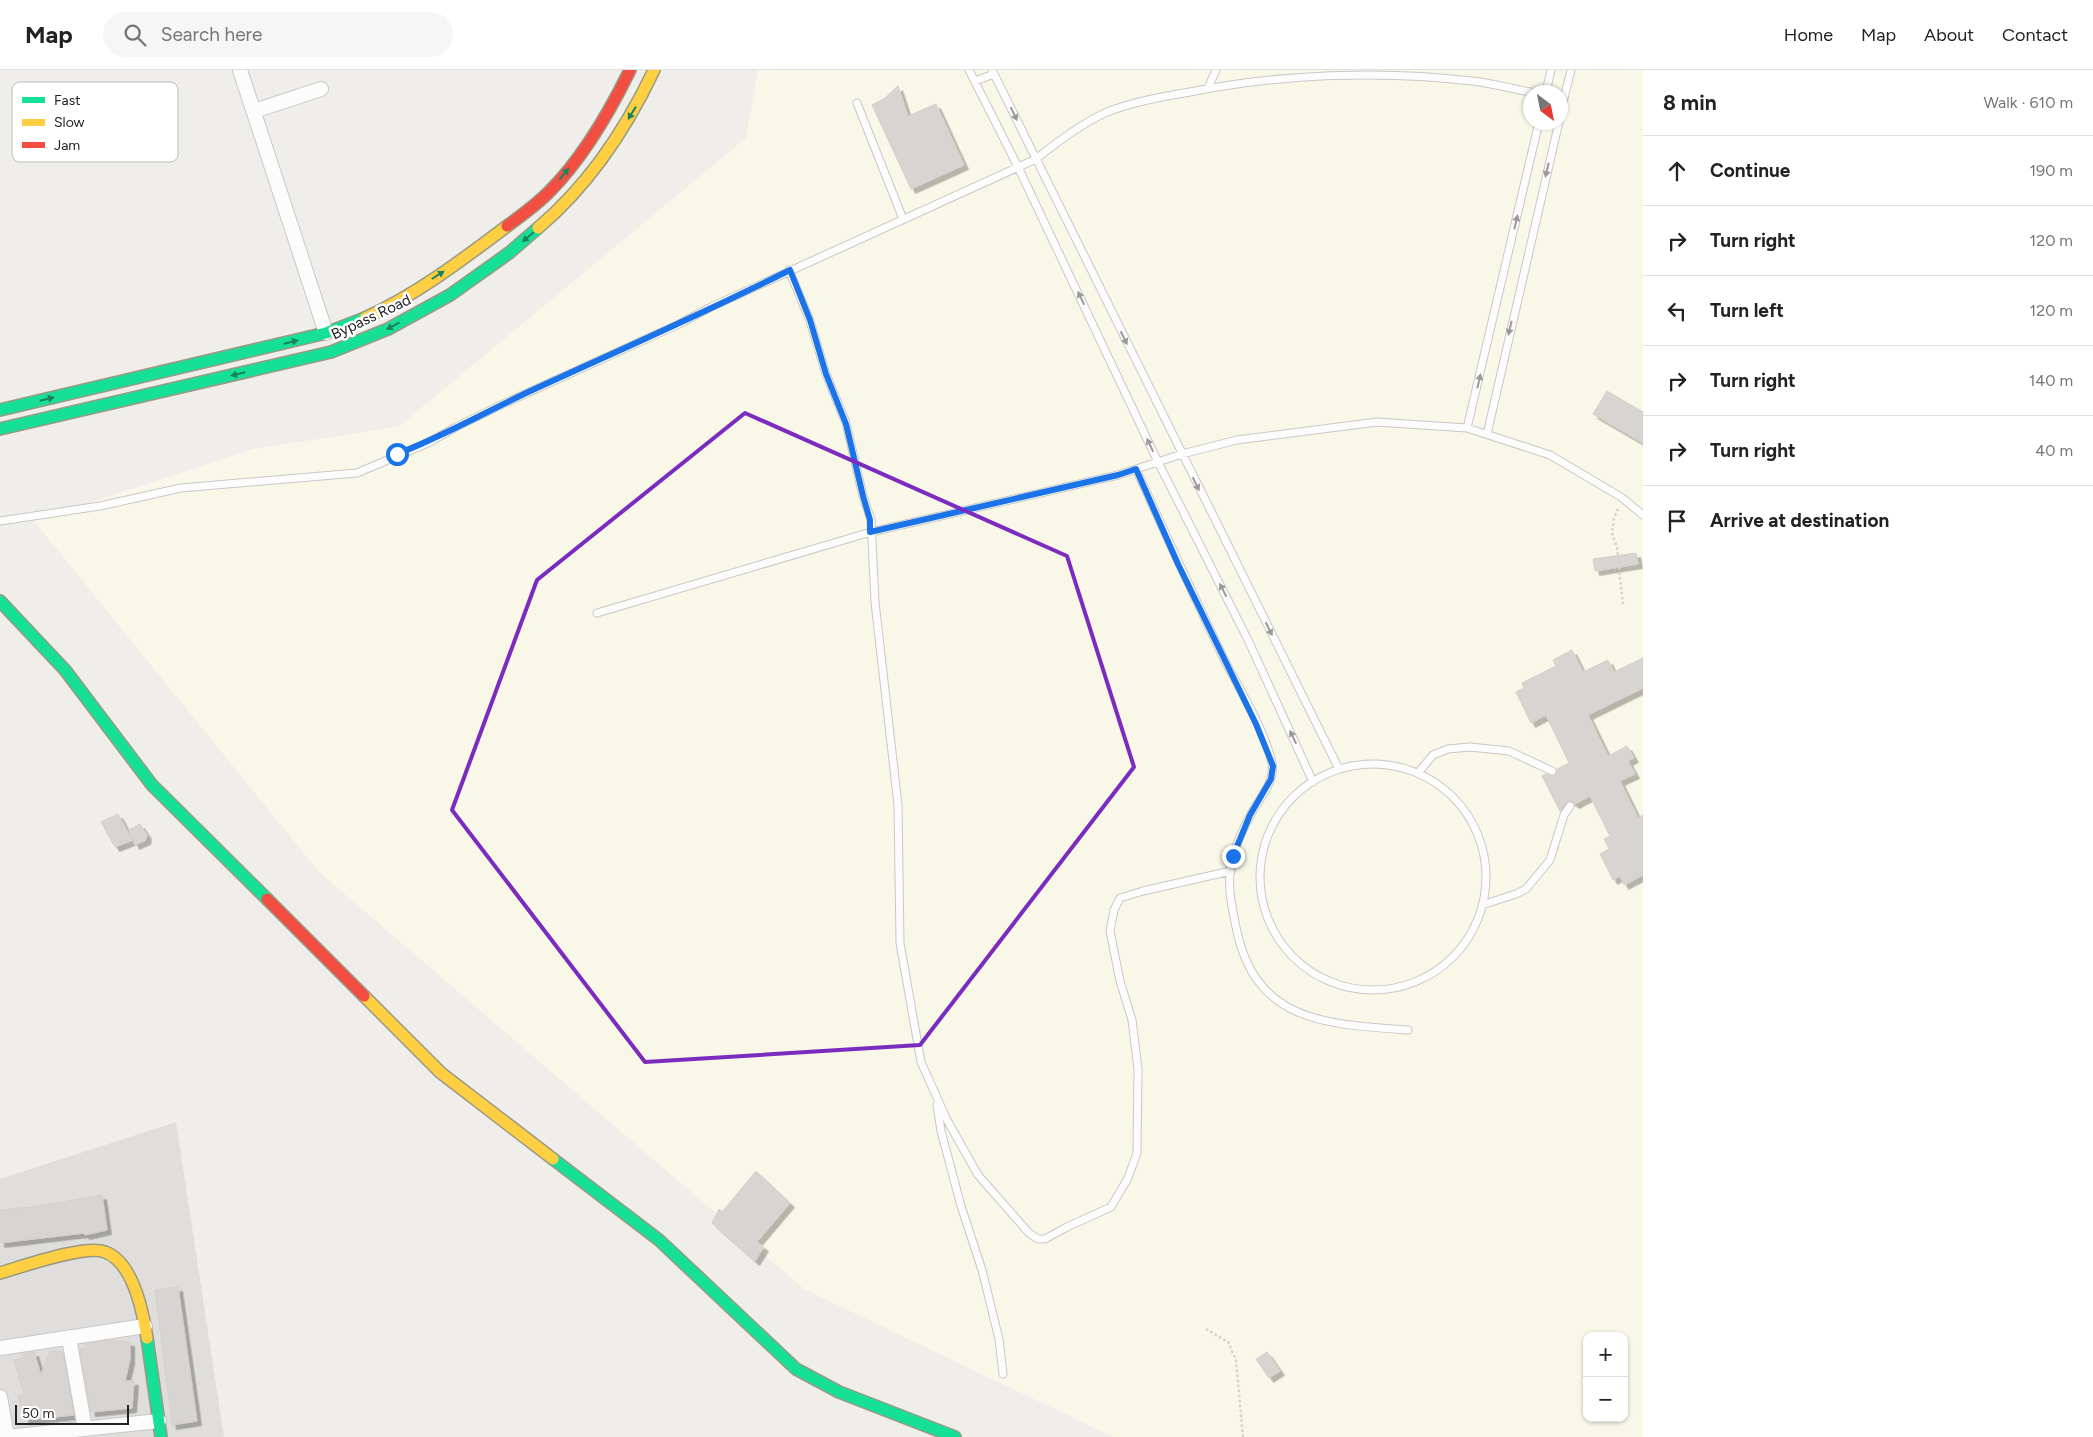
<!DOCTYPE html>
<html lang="en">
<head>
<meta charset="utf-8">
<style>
	:root { --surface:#fff; --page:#f6f6f6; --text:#222; --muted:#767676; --line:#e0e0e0 }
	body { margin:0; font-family:Figtree,sans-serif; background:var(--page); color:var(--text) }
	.controls { position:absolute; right:15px; bottom:15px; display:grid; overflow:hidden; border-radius:10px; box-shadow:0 1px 4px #0004 }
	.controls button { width:45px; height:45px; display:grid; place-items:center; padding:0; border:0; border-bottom:1px solid var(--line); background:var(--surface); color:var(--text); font:25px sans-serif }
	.compass { position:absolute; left:1523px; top:15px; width:45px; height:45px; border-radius:50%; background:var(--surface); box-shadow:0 1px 4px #0004; rotate:148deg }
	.scale { position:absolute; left:15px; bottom:12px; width:114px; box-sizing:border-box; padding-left:5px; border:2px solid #222; border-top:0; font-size:14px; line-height:18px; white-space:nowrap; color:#222; -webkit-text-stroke:4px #fff; paint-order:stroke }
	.stop { position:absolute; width:15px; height:15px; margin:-11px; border:4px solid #1a73e8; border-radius:50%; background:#fff }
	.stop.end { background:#1a73e8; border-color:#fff; box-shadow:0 1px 5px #0008 }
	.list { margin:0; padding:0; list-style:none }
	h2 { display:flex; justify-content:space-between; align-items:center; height:65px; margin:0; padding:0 20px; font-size:21px }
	h2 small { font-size:16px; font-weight:400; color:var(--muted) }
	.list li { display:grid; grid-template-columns:32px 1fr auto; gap:15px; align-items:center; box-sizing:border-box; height:70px; padding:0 20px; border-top:1px solid var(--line) }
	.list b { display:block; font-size:19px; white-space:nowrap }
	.list em { font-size:16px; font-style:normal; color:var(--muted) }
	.icon { flex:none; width:28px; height:28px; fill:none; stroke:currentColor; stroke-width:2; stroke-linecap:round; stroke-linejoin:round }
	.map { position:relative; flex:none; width:1643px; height:1367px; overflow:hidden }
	header { display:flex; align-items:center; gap:30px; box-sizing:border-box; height:70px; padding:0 25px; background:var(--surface); border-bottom:1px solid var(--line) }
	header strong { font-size:24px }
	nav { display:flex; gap:28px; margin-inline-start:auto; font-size:18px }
	.search { width:350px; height:45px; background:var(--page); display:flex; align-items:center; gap:12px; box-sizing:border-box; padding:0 18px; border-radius:28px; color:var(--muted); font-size:19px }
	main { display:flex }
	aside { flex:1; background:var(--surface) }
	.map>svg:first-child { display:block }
</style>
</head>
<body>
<header>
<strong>Map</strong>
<div class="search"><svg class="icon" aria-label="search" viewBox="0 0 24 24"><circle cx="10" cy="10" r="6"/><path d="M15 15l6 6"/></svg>Search here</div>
<nav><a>Home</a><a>Map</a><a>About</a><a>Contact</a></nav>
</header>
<main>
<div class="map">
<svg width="1643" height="1367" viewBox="0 0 1643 1367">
	<defs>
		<filter id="shadow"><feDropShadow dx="4.5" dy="4.5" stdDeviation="0" flood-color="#0004"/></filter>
	</defs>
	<rect width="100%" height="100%" fill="#f0eeeb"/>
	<path fill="#dfdedc" d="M 176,1052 L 224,1367 L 0,1367 L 0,1109 Z"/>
	<path fill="#f8f7e8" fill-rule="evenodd" d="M 758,0 L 1643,0 L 1643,1367 L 1113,1367 L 804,1219 L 319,802 L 34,451 L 253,379 L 398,357 L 746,68 ZM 1530,22 L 1560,22 L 1560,52 L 1530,52 ZM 1587,1266 L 1624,1266 L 1624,1348 L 1587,1348 Z"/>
	<path fill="#d7d4d2" stroke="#d3d0cc" filter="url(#shadow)" d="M 898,16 L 908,46 L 936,34 L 964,95 L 911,119 L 872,35 L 885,28 Z
		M 1607,321 L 1643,342 L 1643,373 L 1593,344 Z
		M 1636,483 L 1638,494 L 1595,501 L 1593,489 Z
		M 1572,580 L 1583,602 L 1608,590 L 1614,602 L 1643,588 L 1643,618 L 1588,645 L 1608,686 L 1627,676 L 1634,688 L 1628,691 L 1635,704 L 1620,711 L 1638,748 L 1643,745 L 1643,805 L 1624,815 L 1620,806 L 1613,810 L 1600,784 L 1609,779 L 1604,769 L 1610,766 L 1590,726 L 1575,734 L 1571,731 L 1567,732 L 1560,741 L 1542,706 L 1546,704 L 1555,706 L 1557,699 L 1569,693 L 1546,645 L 1531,653 L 1516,622 L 1524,618 L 1522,613 L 1556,596 L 1553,590 Z
		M 118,744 L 132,770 L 129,760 L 140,754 L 147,765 L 146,770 L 135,775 L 133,770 L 115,777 L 101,752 Z
		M 756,1101 L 790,1133 L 757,1172 L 764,1177 L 755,1191 L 712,1153 L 719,1139 L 722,1142 Z
		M 102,1125 L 107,1160 L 85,1165 L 84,1163 L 0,1173 L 0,1140 L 40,1136 Z
		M 178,1217 L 197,1351 L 172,1355 L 155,1220 Z
		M 109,1270 L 130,1272 L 130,1290 L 125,1311 L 134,1311 L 132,1338 L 91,1342 L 80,1279 L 85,1278 L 85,1274 Z
		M 50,1281 L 63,1282 L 74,1345 L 25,1350 L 18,1326 L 24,1325 L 14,1290 L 23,1288 L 23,1284 L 34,1282 L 41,1305 Z
		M 1267,1282 L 1280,1301 L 1269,1308 L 1256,1289 Z"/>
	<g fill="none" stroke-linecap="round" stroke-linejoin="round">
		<defs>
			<path id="lane" d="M 969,0 L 1018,97 L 1158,392 L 1249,572 L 1313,712
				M 992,0 L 1339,699
				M 975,11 L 994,4
				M 1208,18 L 1216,0
				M 1546,22 L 1551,0
				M 857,33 L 903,149
				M 1560,44 L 1571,0
				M 789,200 L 810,251 L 826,304 L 846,353 L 863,426 L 871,450 L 875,532 L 898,735 L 900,873 L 921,992 L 947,1050 L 978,1105 L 1029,1163 L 1038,1169 L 1045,1169 L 1067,1157 L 1111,1137 L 1128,1108 L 1137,1083 L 1138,999 L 1132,950 L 1120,911 L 1110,861 L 1114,840 L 1120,828 L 1143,821 L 1231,801
				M 1467,358 L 1539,52
				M 1487,364 L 1559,52
				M 1136,399 C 1165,463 1194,527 1225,591 C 1240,620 1266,663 1272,693 C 1276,711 1258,730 1251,744 C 1244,757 1237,772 1233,786 C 1226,810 1231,833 1236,857 C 1255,953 1326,954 1408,960
				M 0,451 L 100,436 L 181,418 L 357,403 L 430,372 L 456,357 L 503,334 L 679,254 L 711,237 L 1036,89 C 1057,72 1081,54 1105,43 C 1128,33 1165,26 1190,22 C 1279,4 1382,0 1472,11 C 1492,13 1512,19 1531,22
				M 597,543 L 871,462 L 1118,405 L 1182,384 L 1237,370 L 1377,352 L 1467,358 L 1550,385 L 1621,427 L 1643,445
				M1260 807a113 113 0 1 1 226 0a113 113 0 1 1-226 0Z
				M 1418,703 L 1433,685 L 1448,679 L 1470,677 L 1509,681 L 1552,701
				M 1482,835 L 1516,824 L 1526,819 L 1550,790 L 1564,745 L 1570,736
				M 937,1035 L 941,1061 L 961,1136 L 982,1200 L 999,1269 L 1003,1304"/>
			<path id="street" d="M 240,0 L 326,263
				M 254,41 L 321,19
				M 69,1268 L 85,1359
				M 0,1278 L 145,1256
				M 0,1327 L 7,1367 L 159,1351"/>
			<path id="fast" d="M 0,340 L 326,263 L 365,248
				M 0,359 L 331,282 L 388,259 L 450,225 L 509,183 L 538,158
				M 0,531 L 65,600 L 152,715 L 267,829
				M 553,1089 L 659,1170 L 796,1299 L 839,1322 L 955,1367
				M 147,1268 L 161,1367"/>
			<path id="slow" d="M 538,158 C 589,115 626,59 654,0
				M 365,248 C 416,225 462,190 507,156
				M 364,926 L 441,1003 L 553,1089
				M 0,1203 C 21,1197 86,1174 105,1182 C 133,1192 143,1242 147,1268"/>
			<path id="jam" d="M 507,156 C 521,146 536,135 549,122 C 583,88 609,43 630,0
				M 267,829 L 364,926"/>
		</defs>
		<use href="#lane" stroke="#c9c8c7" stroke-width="9"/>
		<use href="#street" stroke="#c9c8c7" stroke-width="16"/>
		<use href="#fast" stroke="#999a82" stroke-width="14"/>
		<use href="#slow" stroke="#999a82" stroke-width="14"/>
		<use href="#jam" stroke="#999a82" stroke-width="14"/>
		<path stroke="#dccecd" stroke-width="2.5" stroke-dasharray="2.5 2.5" stroke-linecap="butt" d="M 1618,439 L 1614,448 L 1612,463 L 1617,478 L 1623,535
			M 1206,1259 L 1228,1272 L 1236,1290 L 1243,1367"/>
		<use href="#lane" stroke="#fdfcfc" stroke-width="7"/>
		<use href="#street" stroke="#fdfcfc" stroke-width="14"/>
		<use href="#fast" stroke="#16e098" stroke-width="11"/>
		<use href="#slow" stroke="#ffcf43" stroke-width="11"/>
		<use href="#jam" stroke="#f24e42" stroke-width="11"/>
	</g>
	<defs><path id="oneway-solid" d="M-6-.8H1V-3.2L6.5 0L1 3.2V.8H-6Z" transform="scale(1.25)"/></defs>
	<g fill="#1c815d">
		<use href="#oneway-solid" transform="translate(632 43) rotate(122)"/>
		<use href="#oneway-solid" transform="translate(564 104) rotate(-51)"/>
		<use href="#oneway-solid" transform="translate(528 167) rotate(140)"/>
		<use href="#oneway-solid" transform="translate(438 205) rotate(-32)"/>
		<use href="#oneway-solid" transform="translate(393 256) rotate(152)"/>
		<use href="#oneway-solid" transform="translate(291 272) rotate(-13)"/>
		<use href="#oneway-solid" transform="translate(238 304) rotate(167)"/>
		<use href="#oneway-solid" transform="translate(47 329) rotate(-13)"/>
	</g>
	<g fill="#9a9a9a">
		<use href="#oneway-solid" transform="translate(1014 44) rotate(64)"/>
		<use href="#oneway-solid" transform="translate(1547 100) rotate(103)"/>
		<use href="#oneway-solid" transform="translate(1516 152) rotate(-77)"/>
		<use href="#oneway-solid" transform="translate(1081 228) rotate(-115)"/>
		<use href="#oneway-solid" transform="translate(1510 258) rotate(103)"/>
		<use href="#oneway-solid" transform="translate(1124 268) rotate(64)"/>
		<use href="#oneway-solid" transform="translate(1479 311) rotate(-77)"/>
		<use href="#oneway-solid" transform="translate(1150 375) rotate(-115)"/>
		<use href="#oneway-solid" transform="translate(1196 414) rotate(64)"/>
		<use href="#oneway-solid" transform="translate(1223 520) rotate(-117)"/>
		<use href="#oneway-solid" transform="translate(1269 559) rotate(64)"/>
		<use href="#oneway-solid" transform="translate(1293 667) rotate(-115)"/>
	</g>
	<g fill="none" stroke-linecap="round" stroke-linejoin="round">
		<path stroke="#1a73e8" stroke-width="6" d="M 397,384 C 441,367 482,344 524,324 C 613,283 702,244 790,200 L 810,250 L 826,304 L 846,354 L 863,426 L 870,450 L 870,462 L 1118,405 L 1136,399 L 1178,494 L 1256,654 L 1273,696 L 1271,709 L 1250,745 L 1233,786"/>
	</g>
	<path fill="none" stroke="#7b2cbf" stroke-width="4" stroke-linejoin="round" d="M 745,343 L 1067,486 L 1134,697 L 920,975 L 645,992 L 452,740 L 537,510 Z"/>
	<g text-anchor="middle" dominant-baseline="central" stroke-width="5" stroke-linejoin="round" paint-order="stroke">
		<g font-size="15" fill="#222" stroke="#fff">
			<text transform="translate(371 247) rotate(-25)">Bypass Road</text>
		</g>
	</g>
	<rect x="12" y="12" width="166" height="80" rx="8" fill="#fff" stroke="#bdbdbd" stroke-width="1"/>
	<rect x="22" y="27" width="23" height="6" fill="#16e098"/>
	<rect x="22" y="49" width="23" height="7" fill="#ffcf43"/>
	<rect x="22" y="72" width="23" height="6" fill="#f24e42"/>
	<g font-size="14" fill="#222">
		<text x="54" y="35">Fast</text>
		<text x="54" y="57">Slow</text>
		<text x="54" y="80">Jam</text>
	</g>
</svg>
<div class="controls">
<button>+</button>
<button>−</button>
</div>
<svg class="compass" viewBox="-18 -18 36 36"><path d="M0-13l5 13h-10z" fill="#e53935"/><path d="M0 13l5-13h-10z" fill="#767676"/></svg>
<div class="scale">50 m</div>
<div class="stop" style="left:397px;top:384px"></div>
<div class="stop end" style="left:1233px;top:786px"></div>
</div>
<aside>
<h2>8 min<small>Walk · 610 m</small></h2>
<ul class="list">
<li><svg class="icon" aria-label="ahead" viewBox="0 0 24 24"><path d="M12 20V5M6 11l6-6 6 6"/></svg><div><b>Continue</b></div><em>190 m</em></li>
<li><svg class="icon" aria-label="right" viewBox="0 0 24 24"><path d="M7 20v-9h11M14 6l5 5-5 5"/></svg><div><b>Turn right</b></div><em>120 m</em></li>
<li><svg class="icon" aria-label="left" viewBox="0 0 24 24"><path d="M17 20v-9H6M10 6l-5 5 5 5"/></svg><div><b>Turn left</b></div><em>120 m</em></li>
<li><svg class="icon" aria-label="right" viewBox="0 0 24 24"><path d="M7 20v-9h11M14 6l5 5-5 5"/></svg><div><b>Turn right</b></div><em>140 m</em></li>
<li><svg class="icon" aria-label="right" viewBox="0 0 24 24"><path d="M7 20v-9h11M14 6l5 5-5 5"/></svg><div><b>Turn right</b></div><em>40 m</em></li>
<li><svg class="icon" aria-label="arrive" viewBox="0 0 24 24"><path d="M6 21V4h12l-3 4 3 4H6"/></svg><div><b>Arrive at destination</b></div></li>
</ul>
</aside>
</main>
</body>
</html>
